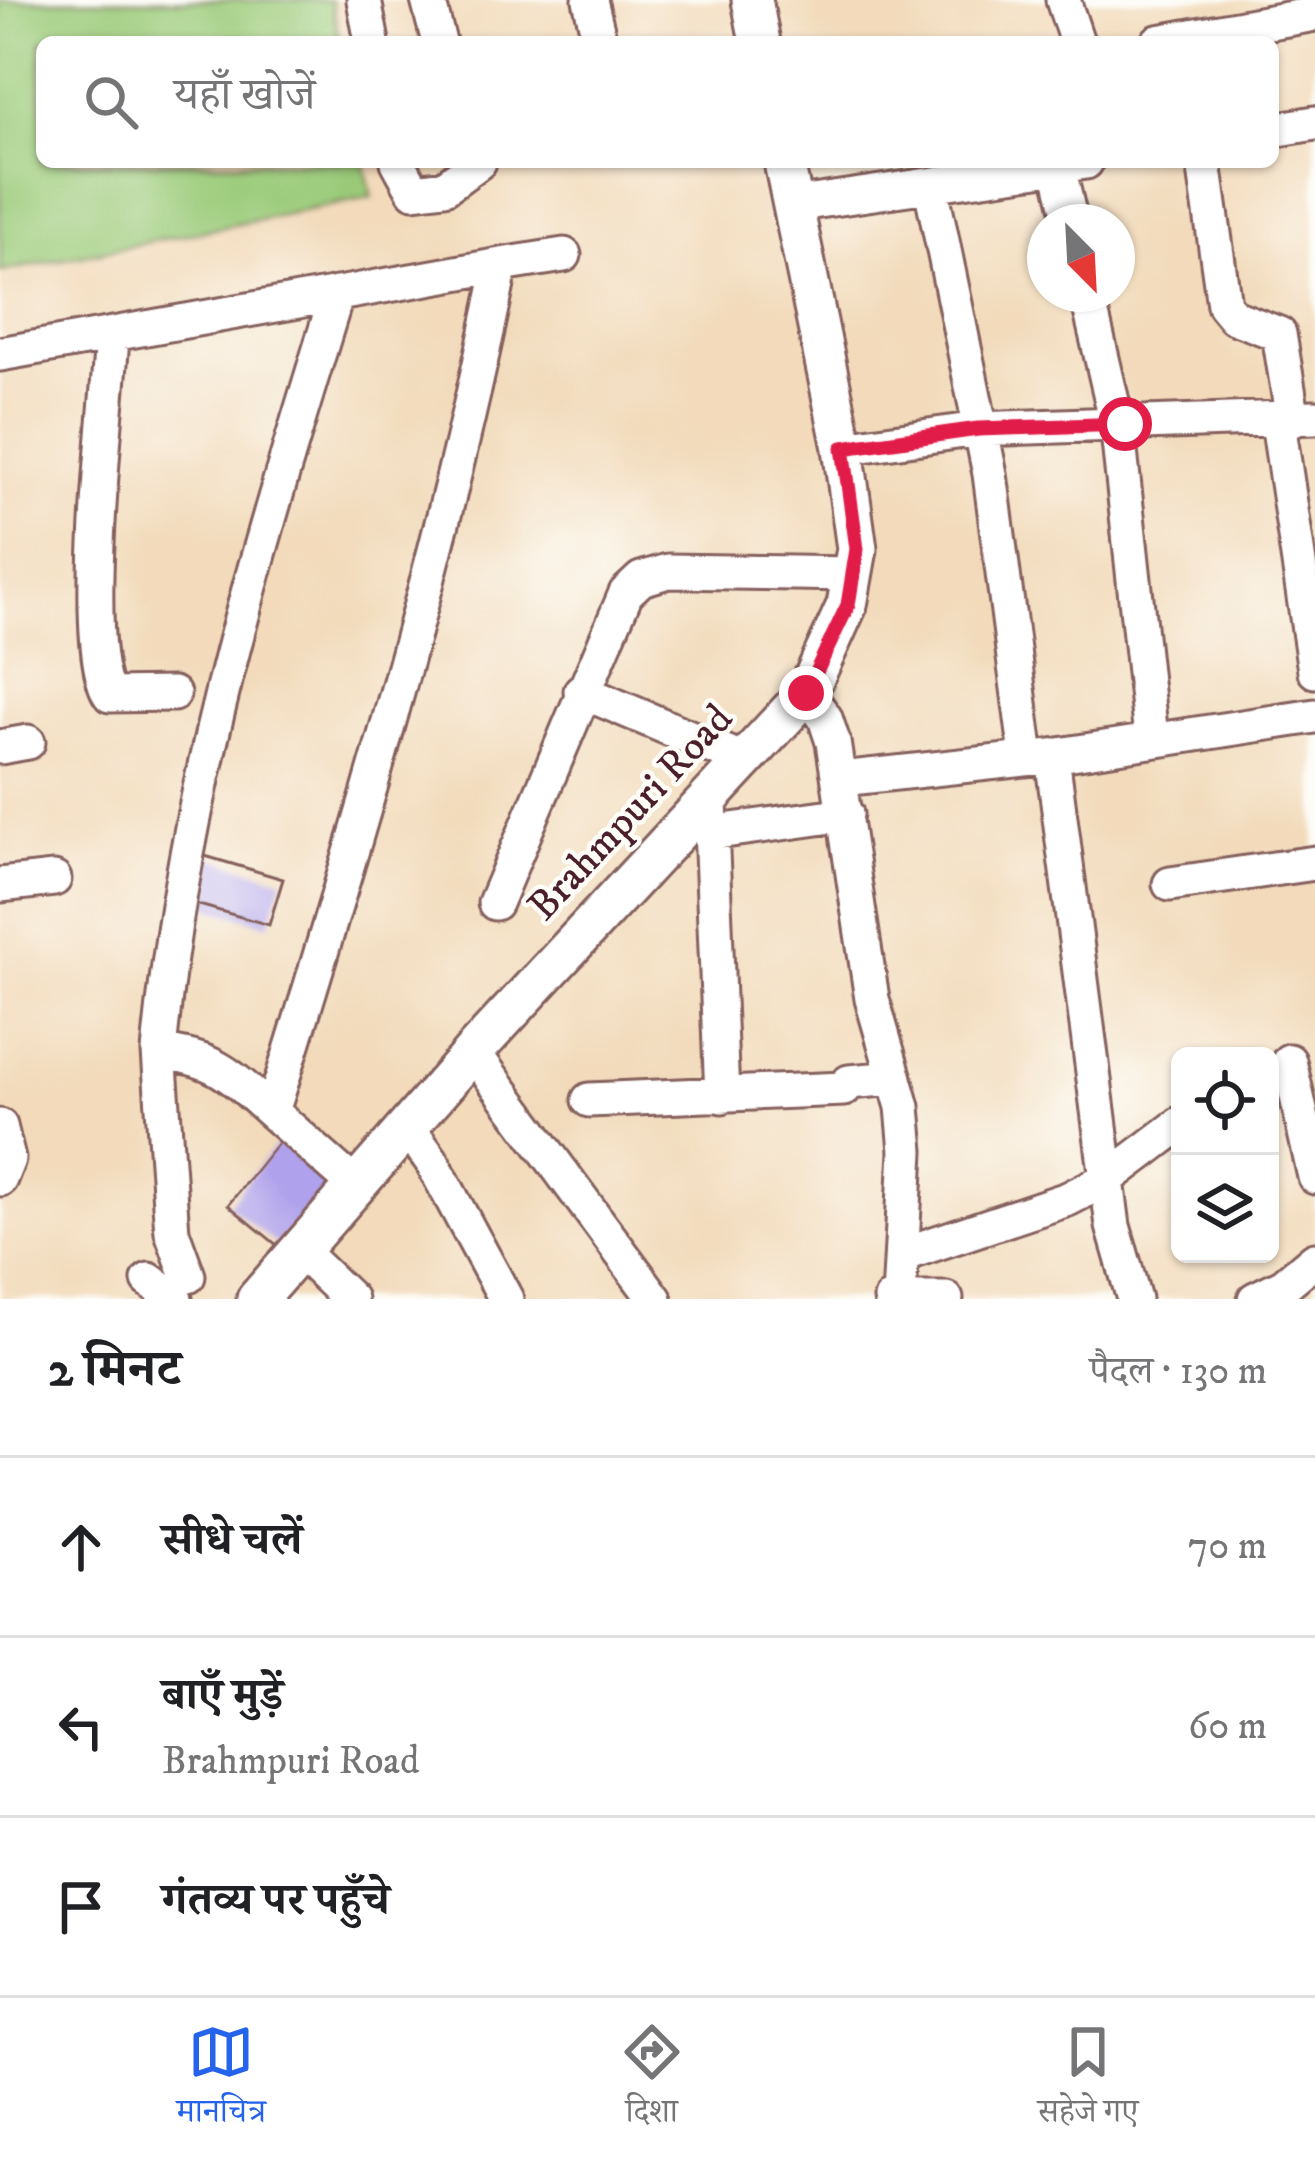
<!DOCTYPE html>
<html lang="hi">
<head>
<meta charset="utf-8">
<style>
	:root { --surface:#fff; --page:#f2f2f2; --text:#202124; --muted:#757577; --line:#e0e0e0; --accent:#2563eb }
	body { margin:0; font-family:"IM FELL DW Pica","Noto Serif Devanagari",serif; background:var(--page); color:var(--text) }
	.controls { position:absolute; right:36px; bottom:36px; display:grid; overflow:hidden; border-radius:18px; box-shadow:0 3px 9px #0004 }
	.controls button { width:108px; height:108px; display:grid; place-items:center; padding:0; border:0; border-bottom:3px solid var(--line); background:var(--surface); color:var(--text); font:60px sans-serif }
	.compass { position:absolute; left:1027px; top:204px; width:108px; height:108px; border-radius:50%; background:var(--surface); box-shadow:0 3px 9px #0004; rotate:156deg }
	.stop { position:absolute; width:36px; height:36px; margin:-27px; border:9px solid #e11d48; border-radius:50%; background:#fff }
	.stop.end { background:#e11d48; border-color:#fff; box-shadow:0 3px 12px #0008 }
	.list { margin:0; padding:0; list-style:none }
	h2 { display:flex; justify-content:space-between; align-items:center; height:156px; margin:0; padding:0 48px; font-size:51px }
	h2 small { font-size:39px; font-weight:400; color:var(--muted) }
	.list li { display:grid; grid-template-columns:78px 1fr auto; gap:36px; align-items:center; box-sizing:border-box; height:180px; padding:0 48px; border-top:3px solid var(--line) }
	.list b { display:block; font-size:45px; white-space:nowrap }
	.list p { margin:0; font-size:39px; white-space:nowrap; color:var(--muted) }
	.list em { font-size:39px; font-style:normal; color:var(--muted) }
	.icon { flex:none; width:66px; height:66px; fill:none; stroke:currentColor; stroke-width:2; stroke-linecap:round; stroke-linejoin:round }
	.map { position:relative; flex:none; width:1315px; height:1299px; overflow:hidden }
	.search { position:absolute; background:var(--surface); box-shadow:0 3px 9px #0004; left:36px; right:36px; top:36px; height:132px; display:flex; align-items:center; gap:30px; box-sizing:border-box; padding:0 42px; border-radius:18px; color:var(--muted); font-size:45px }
	.sheet { height:696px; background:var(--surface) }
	nav { display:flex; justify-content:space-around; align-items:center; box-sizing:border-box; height:168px; border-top:3px solid var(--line); background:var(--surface); font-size:33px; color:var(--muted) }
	nav a { display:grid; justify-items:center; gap:6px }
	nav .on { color:var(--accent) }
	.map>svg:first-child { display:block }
</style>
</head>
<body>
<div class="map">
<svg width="1315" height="1299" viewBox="0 0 1315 1299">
	<rect width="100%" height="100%" fill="#fdfcf7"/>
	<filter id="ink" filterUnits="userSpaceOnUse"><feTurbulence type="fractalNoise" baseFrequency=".00833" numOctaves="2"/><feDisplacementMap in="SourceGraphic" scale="24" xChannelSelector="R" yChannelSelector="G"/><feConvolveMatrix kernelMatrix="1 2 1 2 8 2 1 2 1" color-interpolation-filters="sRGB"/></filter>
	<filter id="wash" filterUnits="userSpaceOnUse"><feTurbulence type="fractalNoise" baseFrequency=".004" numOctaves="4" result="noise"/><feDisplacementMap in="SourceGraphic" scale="48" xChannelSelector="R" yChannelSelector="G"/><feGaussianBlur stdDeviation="2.7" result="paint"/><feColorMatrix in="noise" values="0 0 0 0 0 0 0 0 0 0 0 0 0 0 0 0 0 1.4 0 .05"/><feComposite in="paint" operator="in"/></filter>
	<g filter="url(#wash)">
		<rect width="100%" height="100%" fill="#f2daba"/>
		<path fill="#9aca78" stroke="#727452" stroke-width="3" d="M 0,0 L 331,0 L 340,42 L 42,42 L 42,162 L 364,162 L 372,197 L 0,272 Z"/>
		<g id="blocks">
			<path fill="#afa1eb" d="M 205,856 L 283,879 L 269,925 L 192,903 Z
				M 281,1139 L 337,1185 L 284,1251 L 228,1205 Z"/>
		</g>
	</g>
	<g filter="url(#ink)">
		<use href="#blocks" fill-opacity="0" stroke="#85605d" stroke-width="3"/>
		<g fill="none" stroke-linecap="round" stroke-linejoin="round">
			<defs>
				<path id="minor" d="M 364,0 L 372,42
					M 428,0 L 439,42
					M 590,0 L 600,42
					M 1063,0 L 1077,42
					M 1158,42 L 1315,14
					M 1273,130 L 1315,123
					M 398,162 L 414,191 L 445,187 L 479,162
					M 1204,162 L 1224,305 L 1234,317 L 1279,334 L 1293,420
					M 1058,167 L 1071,222
					M 931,187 L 990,474 L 1027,757
					M 792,205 L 1086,162
					M 501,265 L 564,255
					M 1087,294 L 1117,423 L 1151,737
					M 112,337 C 108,405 79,648 110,695 L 173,694
					M 0,354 L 501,265 C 443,552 359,833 272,1112 L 356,1186
					M 1278,422 L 1315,671
					M 843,448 L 978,429 L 1315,417
					M 581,691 L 746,761
					M 807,693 L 825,718 L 833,742 L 872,999 L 903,1107 L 907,1151 L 899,1299
					M 0,747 L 28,742
					M 1052,756 L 1113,1226 L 1134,1299
					M 841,779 L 1052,756 L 1315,716
					M 710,802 L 722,1096
					M 710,833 L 846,814
					M 1170,884 L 1315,863
					M 0,885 L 54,879
					M 495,903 L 626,593 L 641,579 L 668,571 L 852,574
					M 159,1052 C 183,790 260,544 337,294
					M 473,1052 L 655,1299
					M 1289,1061 L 1315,1177
					M 589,1100 L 844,1089 L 849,1082 L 895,1078
					M 0,1126 L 8,1159 L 0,1179
					M 408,1128 L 431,1160 L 506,1299
					M 300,1251 L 350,1299
					M 904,1254 L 1068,1199 L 1107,1179 L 1180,1124
					M 188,1276 L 172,1232 L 159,1052 C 216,1058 230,1075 272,1112
					M 149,1280 L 175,1299
					M 891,1299 L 946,1299
					M 1255,1299 L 1284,1285 L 1315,1259"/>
				<path id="tertiary" d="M 752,0 L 760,42
					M 257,1299 L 473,1052 L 807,693 L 847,605 L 857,549 L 843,448 L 784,162"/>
			</defs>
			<use href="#minor" stroke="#85605d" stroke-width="39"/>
			<use href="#tertiary" stroke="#85605d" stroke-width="45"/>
			<use href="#minor" stroke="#fff" stroke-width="33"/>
			<use href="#tertiary" stroke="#fff" stroke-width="39"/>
		</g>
	</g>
	<g fill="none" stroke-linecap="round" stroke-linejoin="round" filter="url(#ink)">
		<path stroke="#e11d48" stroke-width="15" d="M 806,693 L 848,605 L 857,549 L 843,448 L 978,429 L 1125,424"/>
	</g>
	<g text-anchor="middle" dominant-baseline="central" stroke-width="9" stroke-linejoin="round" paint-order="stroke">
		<g font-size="42" fill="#4a1f2b" stroke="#fdfcf7">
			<text transform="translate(631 813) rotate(-47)">Brahmpuri Road</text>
		</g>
	</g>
</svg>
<div class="controls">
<button><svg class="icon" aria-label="locate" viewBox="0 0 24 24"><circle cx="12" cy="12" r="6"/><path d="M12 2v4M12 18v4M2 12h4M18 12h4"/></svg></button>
<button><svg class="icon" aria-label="layers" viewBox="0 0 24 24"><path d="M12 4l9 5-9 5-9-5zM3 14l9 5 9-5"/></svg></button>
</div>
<svg class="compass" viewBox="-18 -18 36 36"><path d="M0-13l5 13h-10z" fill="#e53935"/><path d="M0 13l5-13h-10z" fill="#757577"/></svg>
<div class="stop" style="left:1125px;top:424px"></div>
<div class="stop end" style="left:806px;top:693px"></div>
<div class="search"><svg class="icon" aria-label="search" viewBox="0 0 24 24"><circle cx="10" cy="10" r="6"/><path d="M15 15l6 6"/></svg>यहाँ खोजें</div>
</div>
<section class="sheet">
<h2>2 मिनट<small>पैदल · 130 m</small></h2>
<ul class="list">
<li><svg class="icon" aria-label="ahead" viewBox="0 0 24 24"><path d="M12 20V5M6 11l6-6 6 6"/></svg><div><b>सीधे चलें</b></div><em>70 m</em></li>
<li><svg class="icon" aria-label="left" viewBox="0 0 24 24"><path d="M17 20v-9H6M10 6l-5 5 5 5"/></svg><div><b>बाएँ मुड़ें</b><p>Brahmpuri Road</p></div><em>60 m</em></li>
<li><svg class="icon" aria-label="arrive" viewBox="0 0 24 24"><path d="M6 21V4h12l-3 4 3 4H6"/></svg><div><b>गंतव्य पर पहुँचे</b></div></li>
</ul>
</section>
<nav>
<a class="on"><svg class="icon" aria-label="map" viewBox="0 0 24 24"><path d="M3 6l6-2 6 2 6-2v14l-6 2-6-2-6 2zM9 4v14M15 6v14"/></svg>मानचित्र</a>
<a><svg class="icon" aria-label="directions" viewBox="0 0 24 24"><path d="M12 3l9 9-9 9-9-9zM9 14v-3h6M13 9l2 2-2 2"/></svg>दिशा</a>
<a><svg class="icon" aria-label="saved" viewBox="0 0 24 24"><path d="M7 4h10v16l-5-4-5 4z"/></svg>सहेजे गए</a>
</nav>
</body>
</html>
